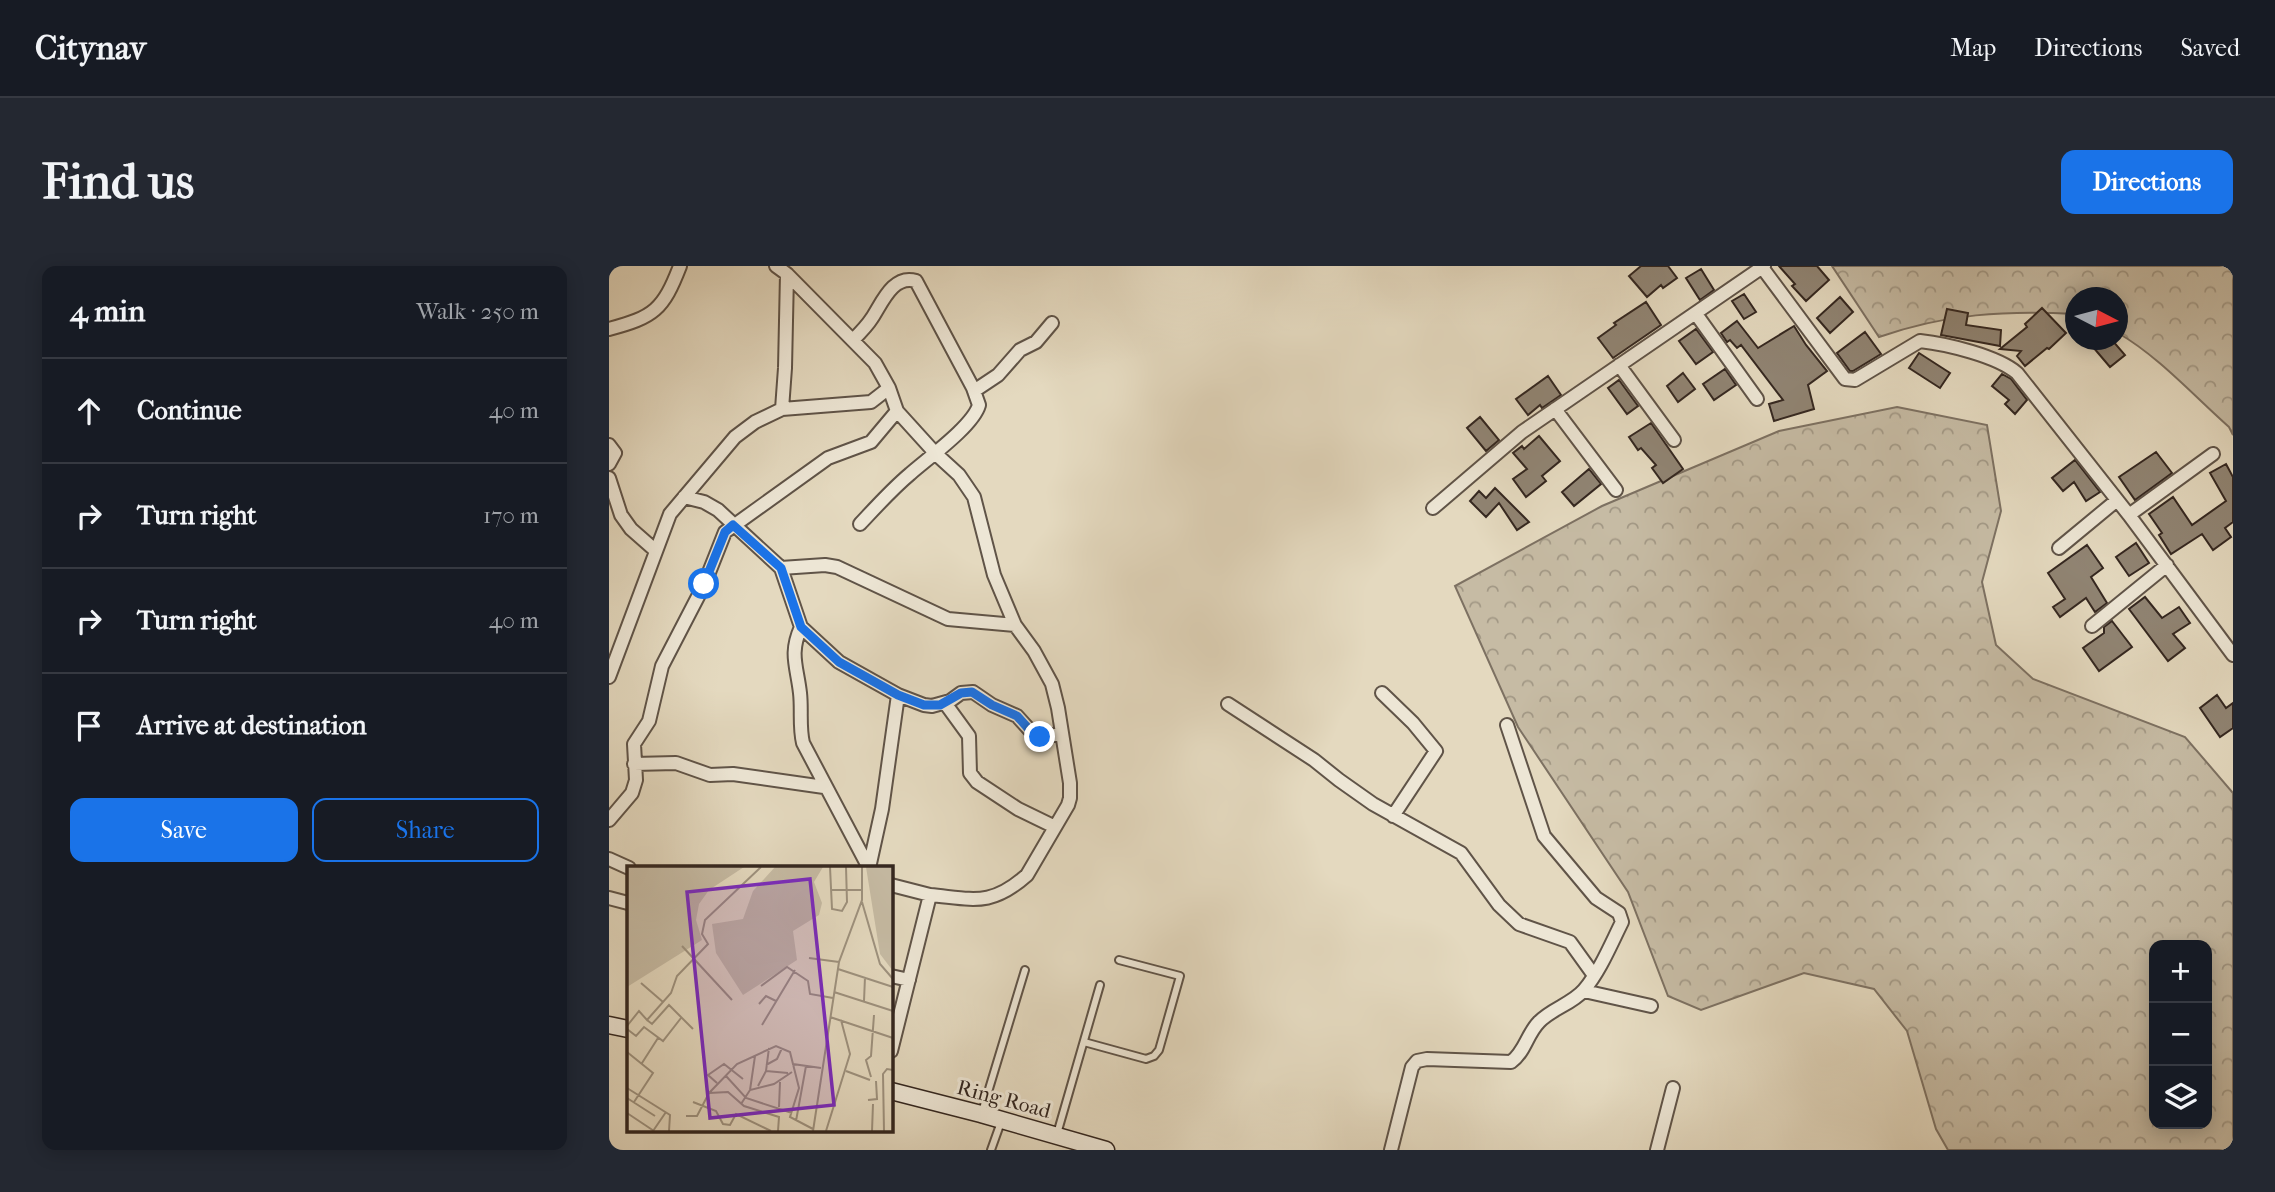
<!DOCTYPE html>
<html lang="en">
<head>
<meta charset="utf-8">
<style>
	:root { --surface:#171b24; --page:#242831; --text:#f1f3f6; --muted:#9ea1a6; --line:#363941; --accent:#1a73e8 }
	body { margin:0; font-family:"IM FELL French Canon",serif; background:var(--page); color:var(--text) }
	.controls { position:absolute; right:21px; bottom:21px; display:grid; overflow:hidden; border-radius:14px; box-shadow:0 4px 18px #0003 }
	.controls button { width:63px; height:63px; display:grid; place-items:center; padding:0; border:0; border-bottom:2px solid var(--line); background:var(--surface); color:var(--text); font:35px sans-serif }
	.compass { position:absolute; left:1456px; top:21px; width:63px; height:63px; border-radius:50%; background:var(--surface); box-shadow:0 4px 18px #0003; rotate:96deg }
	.stop { position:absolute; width:21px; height:21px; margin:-16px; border:5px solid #1a73e8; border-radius:50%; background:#fff }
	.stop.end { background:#1a73e8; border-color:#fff; box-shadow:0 2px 7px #0008 }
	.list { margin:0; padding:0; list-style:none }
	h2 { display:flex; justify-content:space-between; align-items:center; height:91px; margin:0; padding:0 28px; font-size:30px }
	h2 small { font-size:23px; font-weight:400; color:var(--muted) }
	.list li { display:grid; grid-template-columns:46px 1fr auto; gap:21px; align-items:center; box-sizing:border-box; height:105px; padding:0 28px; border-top:2px solid var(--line) }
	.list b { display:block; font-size:26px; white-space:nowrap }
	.list em { font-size:23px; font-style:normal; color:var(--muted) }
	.actions { display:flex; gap:14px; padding:21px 28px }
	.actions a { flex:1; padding:16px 0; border:2px solid var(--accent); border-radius:14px; text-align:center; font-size:24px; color:var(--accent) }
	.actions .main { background:var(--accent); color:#fff }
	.icon { flex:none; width:38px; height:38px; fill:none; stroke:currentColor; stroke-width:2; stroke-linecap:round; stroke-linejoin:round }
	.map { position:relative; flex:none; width:1624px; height:884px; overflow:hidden; border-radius:14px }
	header { display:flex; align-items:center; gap:42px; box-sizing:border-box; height:98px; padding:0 35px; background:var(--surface); border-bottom:2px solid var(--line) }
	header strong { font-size:33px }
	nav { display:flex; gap:38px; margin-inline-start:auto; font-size:24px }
	.intro { display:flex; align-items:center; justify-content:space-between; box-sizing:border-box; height:168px; padding:0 42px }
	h1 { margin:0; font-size:49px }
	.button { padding:18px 32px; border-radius:14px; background:var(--accent); color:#fff; font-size:24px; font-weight:700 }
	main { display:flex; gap:42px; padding:0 42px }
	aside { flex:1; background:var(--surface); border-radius:14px; box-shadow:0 4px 18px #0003 }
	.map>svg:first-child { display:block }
</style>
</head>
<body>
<header>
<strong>Citynav</strong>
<nav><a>Map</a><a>Directions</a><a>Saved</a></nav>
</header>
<div class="intro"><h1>Find us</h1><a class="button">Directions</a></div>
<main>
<aside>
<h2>4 min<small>Walk · 250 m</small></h2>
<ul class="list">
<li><svg class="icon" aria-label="ahead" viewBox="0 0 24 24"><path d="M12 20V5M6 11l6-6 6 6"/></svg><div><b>Continue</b></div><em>40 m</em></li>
<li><svg class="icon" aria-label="right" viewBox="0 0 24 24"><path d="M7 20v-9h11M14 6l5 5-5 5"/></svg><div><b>Turn right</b></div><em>170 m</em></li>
<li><svg class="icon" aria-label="right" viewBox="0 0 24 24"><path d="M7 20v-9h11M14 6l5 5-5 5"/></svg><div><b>Turn right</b></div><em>40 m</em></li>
<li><svg class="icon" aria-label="arrive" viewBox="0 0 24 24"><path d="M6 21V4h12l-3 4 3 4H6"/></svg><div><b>Arrive at destination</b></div></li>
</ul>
<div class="actions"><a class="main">Save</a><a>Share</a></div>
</aside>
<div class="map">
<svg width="1624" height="884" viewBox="0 0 1624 884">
	<defs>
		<pattern id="forest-crowns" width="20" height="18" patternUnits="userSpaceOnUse" patternTransform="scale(1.75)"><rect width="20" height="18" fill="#c6bba4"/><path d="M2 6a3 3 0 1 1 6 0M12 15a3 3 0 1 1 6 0" fill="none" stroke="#a29885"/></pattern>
	</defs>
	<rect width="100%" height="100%" fill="#e4d9bf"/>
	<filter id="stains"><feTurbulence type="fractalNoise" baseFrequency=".00286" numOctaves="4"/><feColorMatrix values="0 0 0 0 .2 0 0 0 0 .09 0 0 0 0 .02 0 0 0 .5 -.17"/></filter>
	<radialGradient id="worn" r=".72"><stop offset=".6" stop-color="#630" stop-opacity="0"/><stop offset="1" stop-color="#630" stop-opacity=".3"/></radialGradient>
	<path fill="url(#forest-crowns)" stroke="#7d7162" stroke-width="2" fill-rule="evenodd" d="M 1223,0 L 1624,0 L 1624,169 L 1620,161 C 1585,130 1549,90 1509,67 L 1508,32 L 1466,32 L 1466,48 C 1397,44 1336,48 1270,71 Z
		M 1288,141 L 1378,159 L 1392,245 L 1373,316 L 1387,379 L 1424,413 L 1576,471 L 1624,527 L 1624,884 L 1339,884 L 1327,863 L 1298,765 L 1265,723 L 1195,707 L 1092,744 L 1059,730 L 1019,626 L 909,461 L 846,320 L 993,240 L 1170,165 ZM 1545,679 L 1598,679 L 1598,858 L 1545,858 Z"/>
	<path fill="#908473" stroke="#342720" stroke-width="2" d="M 1032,0 L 1059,0 L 1068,12 L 1054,22 L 1052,19 L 1038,31 L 1020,10 Z
		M 1170,0 L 1208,0 L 1220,14 L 1197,35 L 1183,20 L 1186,18 Z
		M 1092,3 L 1105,24 L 1091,34 L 1077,12 Z
		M 1135,28 L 1147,46 L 1135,53 L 1123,35 Z
		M 1231,31 L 1244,46 L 1221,67 L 1208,52 Z
		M 1037,36 L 1052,59 L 1004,92 L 989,72 L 1007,59 L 1005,57 Z
		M 1433,42 L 1457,67 L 1440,83 L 1438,82 L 1416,100 L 1408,90 L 1412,85 L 1391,83 L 1418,61 L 1416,58 Z
		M 1338,43 L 1359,47 L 1357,59 L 1392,64 L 1391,80 L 1332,69 Z
		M 1128,55 L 1149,82 L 1185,60 L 1197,79 L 1218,105 L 1199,119 L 1205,143 L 1165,155 L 1160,138 L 1174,134 L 1132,79 L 1128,82 L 1121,74 L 1118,76 L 1112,67 Z
		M 1087,63 L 1104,86 L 1087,98 L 1070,75 Z
		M 1256,66 L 1272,88 L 1244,105 L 1241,105 L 1228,87 Z
		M 1478,74 L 1503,74 L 1516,89 L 1501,101 Z
		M 1310,87 L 1341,107 L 1331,122 L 1300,102 Z
		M 1116,103 L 1127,119 L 1105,134 L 1094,118 Z
		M 1074,107 L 1086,123 L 1069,136 L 1058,120 Z
		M 1393,108 L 1402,113 L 1418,134 L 1406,148 L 1396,138 L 1400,134 L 1383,120 Z
		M 939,110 L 952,129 L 933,142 L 931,139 L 919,149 L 907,133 Z
		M 1010,114 L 1029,140 L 1018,148 L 999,122 Z
		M 871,151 L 890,174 L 877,185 L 858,162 Z
		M 1042,157 L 1074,203 L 1054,217 L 1043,202 L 1047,199 L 1032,182 L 1029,184 L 1020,171 Z
		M 930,170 L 951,195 L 933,210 L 937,215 L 917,231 L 904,213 L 918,203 L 904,187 L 913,180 L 915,183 Z
		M 1547,186 L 1563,207 L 1526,234 L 1510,211 Z
		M 1466,194 L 1491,226 L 1477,235 L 1465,216 L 1454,225 L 1443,212 Z
		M 1617,198 L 1624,211 L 1624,256 L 1616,262 L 1622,271 L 1604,284 L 1593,268 L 1562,288 L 1550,269 L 1553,267 L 1540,248 L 1564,231 L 1583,259 L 1617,235 L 1601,207 Z
		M 980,203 L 992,218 L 965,240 L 953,226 Z
		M 886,222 L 920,256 L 908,264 L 890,237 L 877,251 L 861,235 L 870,225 L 877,232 Z
		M 1527,277 L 1540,297 L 1520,310 L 1507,291 Z
		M 1478,279 L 1494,302 L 1482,311 L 1498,337 L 1486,346 L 1477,332 L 1451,351 L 1444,341 L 1456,333 L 1439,307 Z
		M 1536,331 L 1553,352 L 1570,341 L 1581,357 L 1564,368 L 1576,382 L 1559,395 L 1520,343 Z
		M 1503,355 L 1523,381 L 1490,405 L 1474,382 L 1495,367 L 1495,361 Z
		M 1608,429 L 1617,442 L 1624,437 L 1624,462 L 1611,471 L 1591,442 Z"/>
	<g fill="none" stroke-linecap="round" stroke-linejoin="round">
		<defs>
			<path id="lane" d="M 475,776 L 537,793 L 545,790 L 550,784 L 571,710 L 510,694
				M 373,846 L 416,704
				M 448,868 L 491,719
				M 382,884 L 392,856"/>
			<path id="street" d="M 1152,0 L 1236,113 L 1246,114 L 1311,75 C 1338,78 1388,90 1408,107 L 1520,249 L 1624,389
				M 178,8 L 266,97 L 280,122 L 288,145 L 327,188 L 350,209 L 365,231 L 385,309 L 406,359 L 425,385 L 443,418 L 449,442 L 461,517 L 461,532 L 459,539 L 418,609 C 382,641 365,633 321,629 L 282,785
				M 1087,48 L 1148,133
				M 0,63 C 45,51 54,44 71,0
				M 244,74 C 251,67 258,60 263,52 C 273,37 284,8 307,15 L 364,122 L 370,139 C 364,160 319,192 301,208 C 283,223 267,241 251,258
				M 1010,99 L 1065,174
				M 365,125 L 389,109 L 411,84 L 427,76 L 443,57
				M 173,143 L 262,136 L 280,122
				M 946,143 L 1007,224
				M 0,179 L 6,187 L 0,198
				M 0,212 L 12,249 L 22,263 L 47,285
				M 75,231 L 95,236 L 109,244 L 172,302 L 192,361 C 180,388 188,400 191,427 C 193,444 190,460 194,477 L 260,602
				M 824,242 L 913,166 L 1155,0
				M 1520,249 L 1604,188
				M 1450,282 L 1508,234
				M 172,302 L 216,299 L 228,301 L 339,353 L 406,359
				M 1483,360 L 1558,299
				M 192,361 L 230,396 L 289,429 L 315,439 L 323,440 L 341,435 L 352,427 L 364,426 L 383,439 L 408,450 L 427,471 L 453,468
				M 0,411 L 61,248 L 126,171 L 146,156 L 173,143 L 176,102 L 178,8 L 167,0
				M 773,427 L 804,457 L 827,485 L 784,550
				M 336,437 L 360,470 L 361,507 L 368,516 L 409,543 L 446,561
				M 619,438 L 705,494 L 730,514 L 764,538 L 852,587 L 890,639 L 910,658 L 961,676 L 984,708
				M 25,498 L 67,497 L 101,509 L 124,508 L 215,521
				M 0,554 L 23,527 L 27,514 L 25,478 L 40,455 L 53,400 L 95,319 L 116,266 L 219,192 L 262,176 L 288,145
				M 0,593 L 20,602
				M 260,602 L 273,543 L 289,429
				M 282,619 L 321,629
				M 0,632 L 19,637
				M 282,710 L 300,714
				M 975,725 L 1042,740
				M 782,884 L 803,801 L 808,795 L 818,793 L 902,796 C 916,786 918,768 930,756 C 942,743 963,738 975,724 C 991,705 1002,678 1013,656 L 1010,647 L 987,632 L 935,570 L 898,459
				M 1048,884 L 1064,822"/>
			<path id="secondary" d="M 0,759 L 19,763
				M 282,825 L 372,848 L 497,884"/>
		</defs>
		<use href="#lane" stroke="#605448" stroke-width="10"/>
		<use href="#street" stroke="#605448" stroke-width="16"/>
		<use href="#secondary" stroke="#342720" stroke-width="19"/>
		<use href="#lane" stroke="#ede6d5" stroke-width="6"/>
		<use href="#street" stroke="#ede6d5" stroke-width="12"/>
		<use href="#secondary" stroke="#ede6d5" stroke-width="16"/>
	</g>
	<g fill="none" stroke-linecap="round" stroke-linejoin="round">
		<path stroke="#1a73e8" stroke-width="9" d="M 95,318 L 116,266 L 124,259 L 172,302 L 192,361 L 230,396 L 289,429 L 315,439 L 331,439 L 352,427 L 363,426 L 383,439 L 408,450 L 427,471 L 431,471"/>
	</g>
	<g text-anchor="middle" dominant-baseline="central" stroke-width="6" stroke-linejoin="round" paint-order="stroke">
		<g font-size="21" fill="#342720" stroke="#ede6d5">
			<text transform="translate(395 833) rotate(15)">Ring Road</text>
		</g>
	</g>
	<g transform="translate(18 600)">
		<rect width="266" height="266" fill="#e4d9bf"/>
		<path d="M 0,1 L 117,1 L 82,24 L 72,38 L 69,54 L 75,74 L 0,121 ZM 148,1 L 196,1 L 187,16 L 195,37 L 192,49 L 166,65 L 170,94 L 116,129 L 89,87 L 85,58 L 116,53 L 126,25 ZM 239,1 L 266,1 L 266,105 L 253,88 Z" fill="#c6bba4"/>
		<path fill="none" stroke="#9e927f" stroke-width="2" d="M 203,1 L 205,43 L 215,45 L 220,36 L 219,1M 204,24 L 235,24M 235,36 L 253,98 L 266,113M 55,80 L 105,134M 182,92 L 212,96M 211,103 L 266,121M 14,117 L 36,136M 134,120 L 160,101 L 181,115 L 183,128 L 206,132M 207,126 L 266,145M 237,135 L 238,111M 132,138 L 139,130 L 149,135M 203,151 L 266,172M 20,154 L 25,158 L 42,139 L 66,163M 135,159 L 168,104M 0,160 L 12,145 L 20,154 L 44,127 L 50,110 L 81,78 L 75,68 L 78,54 L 134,1M 0,163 L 9,170 L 17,161 L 36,175 L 54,152M 0,186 L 26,207 L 7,236M 15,197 L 31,172M 166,198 L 172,222 L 163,251 L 186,263M 139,199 L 150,193 L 155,182M 139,205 L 161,207M 219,205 L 243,214M 99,210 L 119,232 L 165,247M 244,211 L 239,194 L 244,190 L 247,149M 90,217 L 81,209 L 97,198 L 116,213M 131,220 L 139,205 L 142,182M 0,222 L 43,249 L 42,265M 123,224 L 128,190M 82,227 L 110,198 L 149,180 L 163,186 L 166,198 L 194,202M 0,232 L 28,250M 241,234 L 250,233 L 249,215M 66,236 L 89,245 L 96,258 L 103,259 L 109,248 L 144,265M 114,238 L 123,224 L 147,218 L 165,206M 152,241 L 153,216M 0,247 L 27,265M 59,250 L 70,250 L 82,227 L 101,226 L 117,240 L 152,251 L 151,265M 169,255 L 179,200M 26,265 L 39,246M 186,265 L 212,96 L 235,34 L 235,1M 199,265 L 223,188 L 214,154M 245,265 L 246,238M 257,265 L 256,208 L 260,203 L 266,204"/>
		<path fill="#7b2cbf" fill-opacity="0.15" stroke="#7b2cbf" stroke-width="3.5" d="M 183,13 L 207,239 L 83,252 L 60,26 Z"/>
		<rect width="266" height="266" fill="none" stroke="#342720" stroke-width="3.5"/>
	</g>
	<rect width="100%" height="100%" filter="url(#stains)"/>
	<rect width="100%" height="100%" fill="url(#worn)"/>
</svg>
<div class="controls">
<button>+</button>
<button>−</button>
<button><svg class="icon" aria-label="layers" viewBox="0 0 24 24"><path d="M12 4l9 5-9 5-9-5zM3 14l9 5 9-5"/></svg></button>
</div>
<svg class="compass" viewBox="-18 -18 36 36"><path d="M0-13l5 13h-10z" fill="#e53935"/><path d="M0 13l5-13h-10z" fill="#9ea1a6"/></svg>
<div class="stop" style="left:95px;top:318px"></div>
<div class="stop end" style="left:431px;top:471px"></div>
</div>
</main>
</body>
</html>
